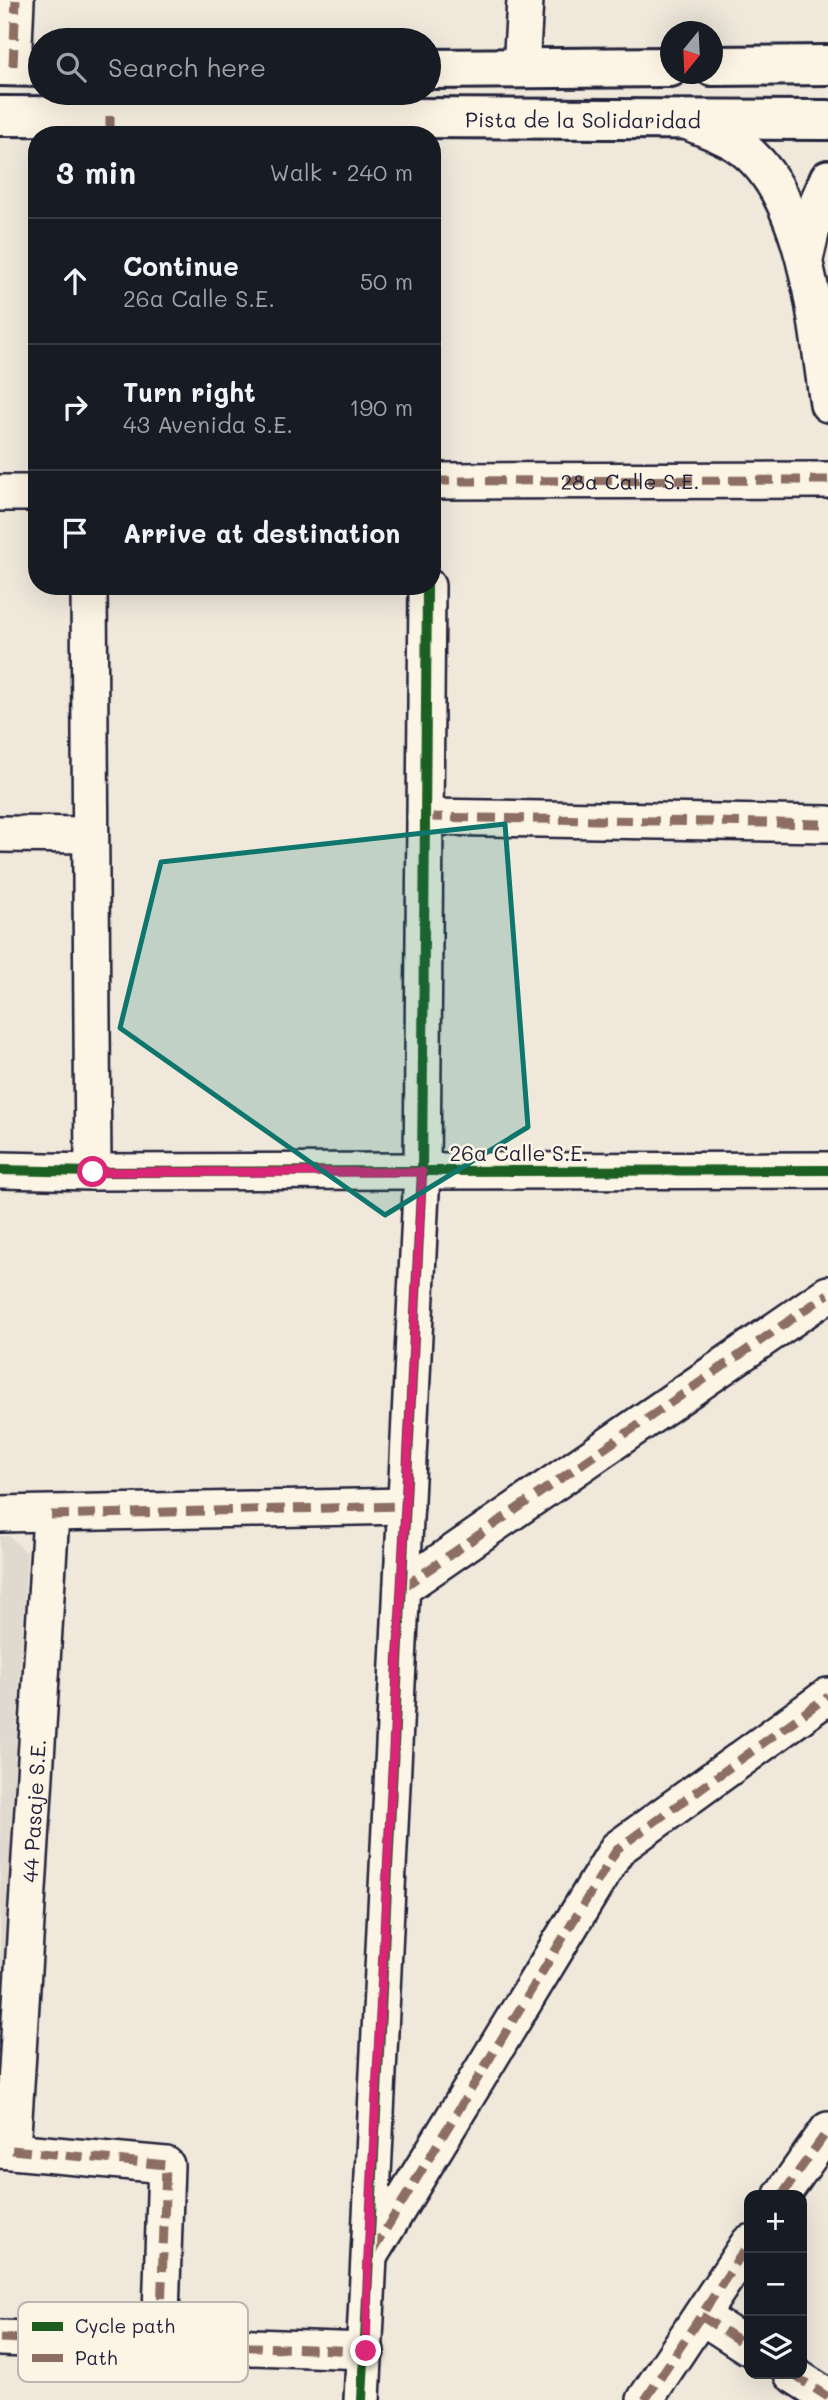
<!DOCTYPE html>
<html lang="en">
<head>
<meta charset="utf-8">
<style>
	:root { --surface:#171b24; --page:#242831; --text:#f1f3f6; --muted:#9ea1a6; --line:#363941 }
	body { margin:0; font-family:Mali,sans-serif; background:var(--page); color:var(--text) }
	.controls { position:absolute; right:21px; bottom:21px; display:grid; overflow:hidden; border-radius:14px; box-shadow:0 7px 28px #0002 }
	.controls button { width:63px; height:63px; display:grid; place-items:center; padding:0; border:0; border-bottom:2px solid var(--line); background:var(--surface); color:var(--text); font:35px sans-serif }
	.compass { position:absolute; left:660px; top:21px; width:63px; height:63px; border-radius:50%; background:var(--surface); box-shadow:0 7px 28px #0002; rotate:198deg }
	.stop { position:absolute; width:21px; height:21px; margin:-16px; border:5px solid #db2777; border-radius:50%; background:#fff }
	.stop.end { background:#db2777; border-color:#fff; box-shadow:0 2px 7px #0008 }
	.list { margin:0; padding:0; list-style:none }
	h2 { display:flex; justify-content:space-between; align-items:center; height:91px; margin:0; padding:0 28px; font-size:30px }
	h2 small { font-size:23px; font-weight:400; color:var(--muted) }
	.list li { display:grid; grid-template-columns:46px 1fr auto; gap:21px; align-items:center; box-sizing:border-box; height:126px; padding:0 28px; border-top:2px solid var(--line) }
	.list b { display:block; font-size:26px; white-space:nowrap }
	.list p { margin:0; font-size:23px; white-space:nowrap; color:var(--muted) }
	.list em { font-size:23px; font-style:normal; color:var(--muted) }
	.icon { flex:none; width:38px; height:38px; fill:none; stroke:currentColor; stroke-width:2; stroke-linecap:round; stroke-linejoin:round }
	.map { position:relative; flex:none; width:828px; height:2400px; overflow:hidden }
	.search { position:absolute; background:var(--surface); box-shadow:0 7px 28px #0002; left:28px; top:28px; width:413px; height:77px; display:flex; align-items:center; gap:18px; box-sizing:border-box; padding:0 24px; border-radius:38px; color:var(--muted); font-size:26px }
	.panel { position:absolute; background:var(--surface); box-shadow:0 7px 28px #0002; left:28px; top:126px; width:413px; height:469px; border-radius:28px }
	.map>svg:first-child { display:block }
</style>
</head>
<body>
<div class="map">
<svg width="828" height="2400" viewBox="0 0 828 2400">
	<rect width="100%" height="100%" fill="#efe8db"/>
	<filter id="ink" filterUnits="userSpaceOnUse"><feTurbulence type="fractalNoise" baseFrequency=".0143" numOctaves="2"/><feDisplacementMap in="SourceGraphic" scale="14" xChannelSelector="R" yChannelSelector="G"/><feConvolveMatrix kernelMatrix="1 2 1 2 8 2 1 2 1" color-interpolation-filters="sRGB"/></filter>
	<g filter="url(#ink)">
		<path fill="#e0d9cf" d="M 0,1536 L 9,1536 L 27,1553 L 0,2023 Z"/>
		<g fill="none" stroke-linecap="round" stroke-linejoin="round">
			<defs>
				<g id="minor">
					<path d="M 13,66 L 16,0"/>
					<path d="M 521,69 L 525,0"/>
					<path d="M 686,121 C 702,128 720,134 735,143 C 808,188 816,327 828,404"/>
					<path d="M 805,259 L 819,199 L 828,178"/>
					<path id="s1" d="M 432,481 L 828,480"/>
					<path d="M 0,493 L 37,493"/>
					<path d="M 89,586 L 93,1172"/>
					<path d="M 425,817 L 828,824"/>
					<path d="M 0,834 L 89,835"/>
					<path d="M 0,1170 L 93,1172 L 828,1170"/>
					<path d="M 0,1514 L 406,1506"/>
					<path d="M 402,1588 L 828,1294"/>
					<path d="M 0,2150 L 166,2165 L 160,2344"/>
					<path id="s2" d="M 12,2150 L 51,1515"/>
					<path d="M 782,2195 L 828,2130"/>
					<path d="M 370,2255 L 617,1849 L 828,1696"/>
					<path d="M 701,2316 L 749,2347"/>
					<path d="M 0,2338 L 366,2351"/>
					<path d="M 792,2374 L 828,2397"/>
					<path d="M 362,2400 L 422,1172 L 427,586"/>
					<path d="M 645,2400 L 749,2243"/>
				</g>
				<g id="primary">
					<path d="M 0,66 L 40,67"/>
					<path d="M 712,66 L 828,65"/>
					<path d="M 429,69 L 670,67"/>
					<path id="s3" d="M 0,116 L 828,120"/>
				</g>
			</defs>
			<use href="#minor" stroke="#22223b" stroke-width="40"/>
			<use href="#primary" stroke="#22223b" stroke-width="44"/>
			<use href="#minor" stroke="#fcf5e5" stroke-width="35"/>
			<use href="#primary" stroke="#fcf5e5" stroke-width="38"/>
			<path stroke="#8d6e63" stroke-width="9" stroke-dasharray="18 9" stroke-linecap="butt" d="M 13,66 L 16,0
				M 110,116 L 110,135
				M 432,481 L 828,480
				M 425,817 L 828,824
				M 51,1515 L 406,1506
				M 402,1588 L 828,1294
				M 12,2150 L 166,2165 L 160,2344
				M 782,2195 L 828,2130
				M 372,2252 L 617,1849 L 828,1696
				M 701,2316 L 749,2347
				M 0,2338 L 366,2351
				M 792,2374 L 828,2397
				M 645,2400 L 749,2243"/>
			<defs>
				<path id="cycleway" d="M 0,1170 L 93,1172 L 828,1170
					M 362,2400 L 422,1172 L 427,586"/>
			</defs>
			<use href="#cycleway" stroke="#fcf5e5" stroke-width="15"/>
			<use href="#cycleway" stroke="#1b5e20" stroke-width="10"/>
		</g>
	</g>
	<g fill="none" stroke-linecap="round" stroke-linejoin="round" filter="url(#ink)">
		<path stroke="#db2777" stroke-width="9" d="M 93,1172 L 422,1172 L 368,2258 L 366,2351"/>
	</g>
	<path fill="#0f766e" fill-opacity="0.2" stroke="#0f766e" stroke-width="5" stroke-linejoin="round" d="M 505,824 L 528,1127 L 385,1215 L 120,1028 L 161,862 Z"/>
	<g text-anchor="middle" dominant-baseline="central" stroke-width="5" stroke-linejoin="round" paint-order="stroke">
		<g font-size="21" fill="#22223b" stroke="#fcf5e5">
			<text stroke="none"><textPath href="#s3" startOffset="583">Pista de la Solidaridad</textPath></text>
			<text stroke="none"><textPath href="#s1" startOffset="198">28a Calle S.E.</textPath></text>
			<text x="519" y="1152">26a Calle S.E.</text>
			<text stroke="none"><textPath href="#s2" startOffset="340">44 Pasaje S.E.</textPath></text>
		</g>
	</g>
	<rect x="18" y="2302" width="230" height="80" rx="10" fill="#fcf5e5" stroke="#bbb6b2" stroke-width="2"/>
	<rect x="32" y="2322" width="31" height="9" fill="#1b5e20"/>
	<rect x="32" y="2354" width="31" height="8" fill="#8d6e63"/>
	<g font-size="19" fill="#22223b">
		<text x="75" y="2333">Cycle path</text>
		<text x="75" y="2365">Path</text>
	</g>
</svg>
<div class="controls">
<button>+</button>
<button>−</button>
<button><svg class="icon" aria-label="layers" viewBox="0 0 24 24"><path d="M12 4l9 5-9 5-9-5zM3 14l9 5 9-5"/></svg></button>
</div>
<svg class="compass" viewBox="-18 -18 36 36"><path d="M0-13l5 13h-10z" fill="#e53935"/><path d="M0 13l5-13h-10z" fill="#9ea1a6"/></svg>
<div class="stop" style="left:93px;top:1172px"></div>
<div class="stop end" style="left:366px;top:2351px"></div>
<div class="search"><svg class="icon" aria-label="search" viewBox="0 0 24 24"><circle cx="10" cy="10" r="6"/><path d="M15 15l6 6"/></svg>Search here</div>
<section class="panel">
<h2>3 min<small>Walk · 240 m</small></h2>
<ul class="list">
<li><svg class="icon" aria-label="ahead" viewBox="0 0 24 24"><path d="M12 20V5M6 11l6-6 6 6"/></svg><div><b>Continue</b><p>26a Calle S.E.</p></div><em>50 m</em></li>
<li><svg class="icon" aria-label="right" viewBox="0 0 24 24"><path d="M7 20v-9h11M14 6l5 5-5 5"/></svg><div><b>Turn right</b><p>43 Avenida S.E.</p></div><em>190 m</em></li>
<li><svg class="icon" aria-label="arrive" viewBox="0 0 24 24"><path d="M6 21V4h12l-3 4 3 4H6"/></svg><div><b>Arrive at destination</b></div></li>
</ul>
</section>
</div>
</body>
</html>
